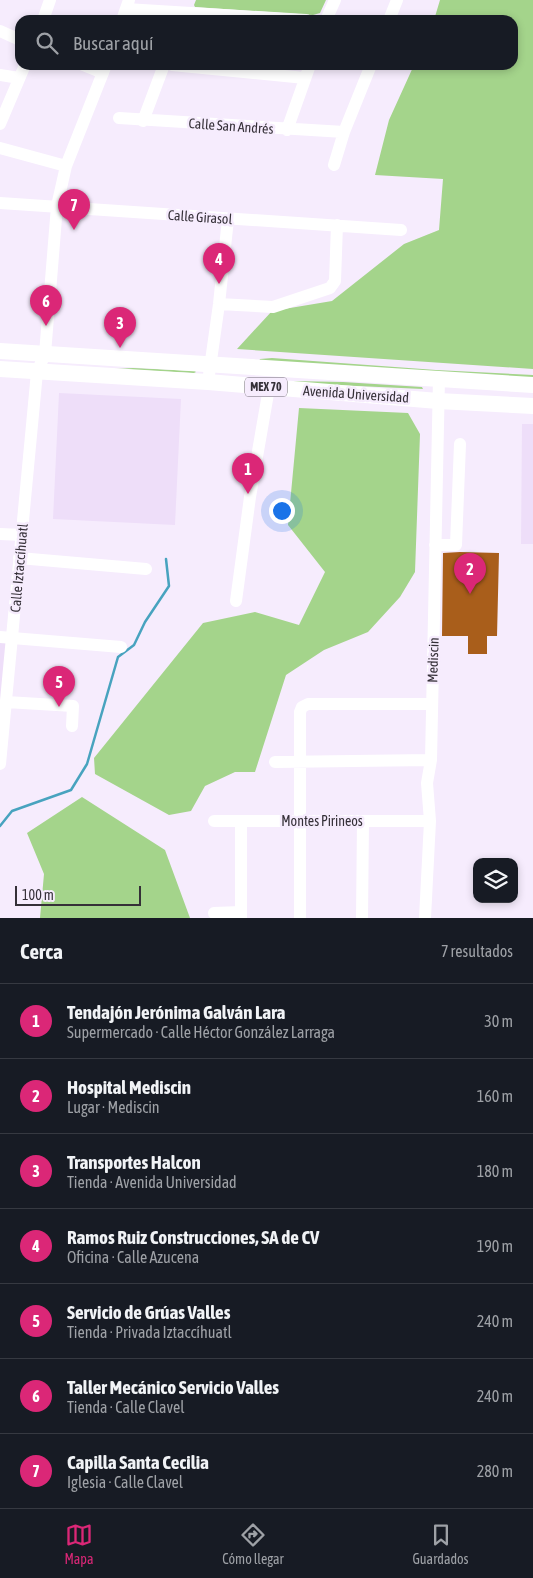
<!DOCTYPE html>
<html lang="es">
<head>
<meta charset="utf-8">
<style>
	:root { --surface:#171b24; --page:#20242c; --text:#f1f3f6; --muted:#9ea1a6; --line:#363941; --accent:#db2777 }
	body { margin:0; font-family:"Asap Condensed",sans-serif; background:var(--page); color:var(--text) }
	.controls { position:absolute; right:15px; bottom:15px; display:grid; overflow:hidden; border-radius:10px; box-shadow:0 2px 8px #0003 }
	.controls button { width:45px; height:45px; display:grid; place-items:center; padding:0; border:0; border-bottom:1px solid var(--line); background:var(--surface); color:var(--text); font:25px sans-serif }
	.scale { position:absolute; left:15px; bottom:12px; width:126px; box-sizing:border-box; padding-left:5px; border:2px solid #353038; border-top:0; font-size:14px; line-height:18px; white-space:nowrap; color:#353038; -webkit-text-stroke:4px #f6ecfd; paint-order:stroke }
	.you { position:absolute; left:281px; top:510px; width:18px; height:18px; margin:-12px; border:4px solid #fff; border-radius:50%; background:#1a73e8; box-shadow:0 0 0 8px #1a73e833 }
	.badge { display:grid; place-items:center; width:32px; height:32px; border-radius:50%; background:var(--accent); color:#fff; font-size:16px; font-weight:700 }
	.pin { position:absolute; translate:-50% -41px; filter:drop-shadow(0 1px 2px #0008) }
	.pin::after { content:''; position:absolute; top:26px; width:18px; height:15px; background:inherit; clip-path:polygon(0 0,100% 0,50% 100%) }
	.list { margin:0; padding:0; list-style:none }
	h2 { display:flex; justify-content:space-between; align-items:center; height:65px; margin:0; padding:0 20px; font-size:21px }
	h2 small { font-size:16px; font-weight:400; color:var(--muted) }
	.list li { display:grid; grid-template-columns:32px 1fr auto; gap:15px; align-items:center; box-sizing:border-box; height:75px; padding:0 20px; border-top:1px solid var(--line) }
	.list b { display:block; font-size:19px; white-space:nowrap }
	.list p { margin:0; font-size:16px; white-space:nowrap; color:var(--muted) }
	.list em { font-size:16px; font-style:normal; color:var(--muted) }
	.icon { flex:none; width:28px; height:28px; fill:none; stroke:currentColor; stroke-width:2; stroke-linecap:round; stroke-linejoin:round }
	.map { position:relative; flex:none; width:533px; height:918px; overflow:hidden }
	.search { position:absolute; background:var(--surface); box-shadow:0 2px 8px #0003; left:15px; right:15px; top:15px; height:55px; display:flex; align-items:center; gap:12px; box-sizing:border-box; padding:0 18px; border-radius:15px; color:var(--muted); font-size:19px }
	.sheet { height:590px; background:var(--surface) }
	nav { display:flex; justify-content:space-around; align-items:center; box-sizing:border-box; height:70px; border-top:1px solid var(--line); background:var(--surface); font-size:14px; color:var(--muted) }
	nav a { display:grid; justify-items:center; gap:2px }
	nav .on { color:var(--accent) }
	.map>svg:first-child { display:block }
</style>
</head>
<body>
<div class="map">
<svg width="533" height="918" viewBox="0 0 533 918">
	<rect width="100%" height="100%" fill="#f6ecfd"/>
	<path fill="#eedef9" d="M 59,393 L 181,399 L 175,525 L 53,519 Z
		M 522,424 L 533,424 L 533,544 L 521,544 Z
		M 0,641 L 8,642 L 0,727 Z"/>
	<path fill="#a4d48b" d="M 196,0 L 326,0 L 320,13 L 313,15 L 195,7 L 194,5 Z
		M 440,0 L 533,0 L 533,369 L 237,349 L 272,311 L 332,301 L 404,244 L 439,230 L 443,179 L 375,175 L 389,120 L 414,65 L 513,65 L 513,20 L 434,20 Z
		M 272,358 L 436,370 L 533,375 L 533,381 L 259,361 L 260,359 Z
		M 133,368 L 195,371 L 196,372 L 194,373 L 114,369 Z
		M 291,381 L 343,382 L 422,387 L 423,389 L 291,383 Z
		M 299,408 L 408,413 L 420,434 L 415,572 L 400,597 L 368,632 L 324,650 L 286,675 L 255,772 L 235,772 L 205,786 L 191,811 L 169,815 L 95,774 L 94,758 L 203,623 L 255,612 L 299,625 L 325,572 L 288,525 Z
		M 82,797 L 165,850 L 190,918 L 40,918 L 44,874 L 27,833 Z"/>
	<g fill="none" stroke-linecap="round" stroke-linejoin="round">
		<path stroke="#48a3bf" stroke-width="2.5" d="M 0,826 L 12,811 L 71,790 L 87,764 L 118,657 L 134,645 L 145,622 L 169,586 L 166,559"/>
	</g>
	<path fill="#a95e1b" d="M 460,552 L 499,553 L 497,636 L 487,636 L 487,654 L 468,654 L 468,636 L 442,636 L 443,553 Z"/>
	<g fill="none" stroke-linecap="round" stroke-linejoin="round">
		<path stroke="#fff" stroke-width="12" d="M 126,9 L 306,20
			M 43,20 L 50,0
			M 122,20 L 129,0
			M 326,20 L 335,0
			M 389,20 L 397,0
			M 0,31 L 20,40
			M 83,65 L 103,73
			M 172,65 L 305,78
			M 0,75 L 19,78
			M 119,118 L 344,132
			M 143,121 L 164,65
			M 0,124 L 25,65
			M 287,130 L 310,65
			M 0,148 L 66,166
			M 334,165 L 344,132 L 371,65
			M 0,203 L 401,230
			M 219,304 L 273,307 L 330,288 L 335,281 L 337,225
			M 208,382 L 219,304 L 228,219
			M 0,534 L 22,535
			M 435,545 L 456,545 L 460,444
			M 19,558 L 146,569
			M 236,601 L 250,497 L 269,388
			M 0,637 L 121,647
			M 6,702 L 73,706 L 72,726
			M 275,762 L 431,760
			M 0,764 L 37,372 L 45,354 L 57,206 L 66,166 L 106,65
			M 214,821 L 430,821
			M 241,821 L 241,918
			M 214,913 L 241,912
			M 300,918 L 300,712 L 302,707 L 308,704 L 432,704
			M 362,918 L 363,821
			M 425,918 L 430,821 L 427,783 L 431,760 L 439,378"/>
		<path stroke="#fff" stroke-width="16" d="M 0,351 L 533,385
			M 0,369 L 208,382 L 438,401 L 533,406"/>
	</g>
	<g text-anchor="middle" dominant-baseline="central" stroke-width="5" stroke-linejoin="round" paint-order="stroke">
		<rect fill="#f6ecfd" stroke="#6f6873" stroke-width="1" x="245" y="377.5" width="42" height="19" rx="4"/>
		<g font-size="12" font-weight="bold" fill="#353038">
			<text x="266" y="387">MEX 70</text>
		</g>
		<g font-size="14" fill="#353038" stroke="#f6ecfd">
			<text transform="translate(231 126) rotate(4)">Calle San Andrés</text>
			<text transform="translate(200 217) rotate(4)">Calle Girasol</text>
			<text transform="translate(356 394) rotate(4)">Avenida Universidad</text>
			<text transform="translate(19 568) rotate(-85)">Calle Iztaccíhuatl</text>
			<text transform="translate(433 660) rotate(-88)">Mediscin</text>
			<text x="322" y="821">Montes Pirineos</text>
		</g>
	</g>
</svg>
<div class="controls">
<button><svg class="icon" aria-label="layers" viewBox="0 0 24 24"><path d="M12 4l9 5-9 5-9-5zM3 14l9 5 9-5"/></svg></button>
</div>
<div class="scale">100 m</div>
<div class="you"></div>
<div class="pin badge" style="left:248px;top:494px">1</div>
<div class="pin badge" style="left:470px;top:594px">2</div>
<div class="pin badge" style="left:120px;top:348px">3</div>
<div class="pin badge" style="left:219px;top:284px">4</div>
<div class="pin badge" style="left:59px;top:707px">5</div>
<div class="pin badge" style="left:46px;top:326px">6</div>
<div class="pin badge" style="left:74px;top:230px">7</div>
<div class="search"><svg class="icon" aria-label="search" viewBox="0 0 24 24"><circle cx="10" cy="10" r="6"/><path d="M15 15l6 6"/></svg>Buscar aquí</div>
</div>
<section class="sheet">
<h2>Cerca<small>7 resultados</small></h2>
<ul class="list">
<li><span class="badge">1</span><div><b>Tendajón Jerónima Galván Lara</b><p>Supermercado · Calle Héctor González Larraga</p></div><em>30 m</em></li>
<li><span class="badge">2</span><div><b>Hospital Mediscin</b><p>Lugar · Mediscin</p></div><em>160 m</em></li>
<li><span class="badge">3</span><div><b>Transportes Halcon</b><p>Tienda · Avenida Universidad</p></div><em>180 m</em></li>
<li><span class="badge">4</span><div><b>Ramos Ruiz Construcciones, SA de CV</b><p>Oficina · Calle Azucena</p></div><em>190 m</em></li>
<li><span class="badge">5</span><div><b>Servicio de Grúas Valles</b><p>Tienda · Privada Iztaccíhuatl</p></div><em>240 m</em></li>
<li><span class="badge">6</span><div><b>Taller Mecánico Servicio Valles</b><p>Tienda · Calle Clavel</p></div><em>240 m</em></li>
<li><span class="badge">7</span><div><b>Capilla Santa Cecilia</b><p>Iglesia · Calle Clavel</p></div><em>280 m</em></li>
</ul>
</section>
<nav>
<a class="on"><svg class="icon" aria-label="map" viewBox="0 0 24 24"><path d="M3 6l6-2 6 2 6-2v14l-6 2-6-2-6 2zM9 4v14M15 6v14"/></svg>Mapa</a>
<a><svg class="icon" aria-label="directions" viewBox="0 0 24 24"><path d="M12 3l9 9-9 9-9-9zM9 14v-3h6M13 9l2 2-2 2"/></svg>Cómo llegar</a>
<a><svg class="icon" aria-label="saved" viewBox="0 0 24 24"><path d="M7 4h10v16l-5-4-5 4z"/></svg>Guardados</a>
</nav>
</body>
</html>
